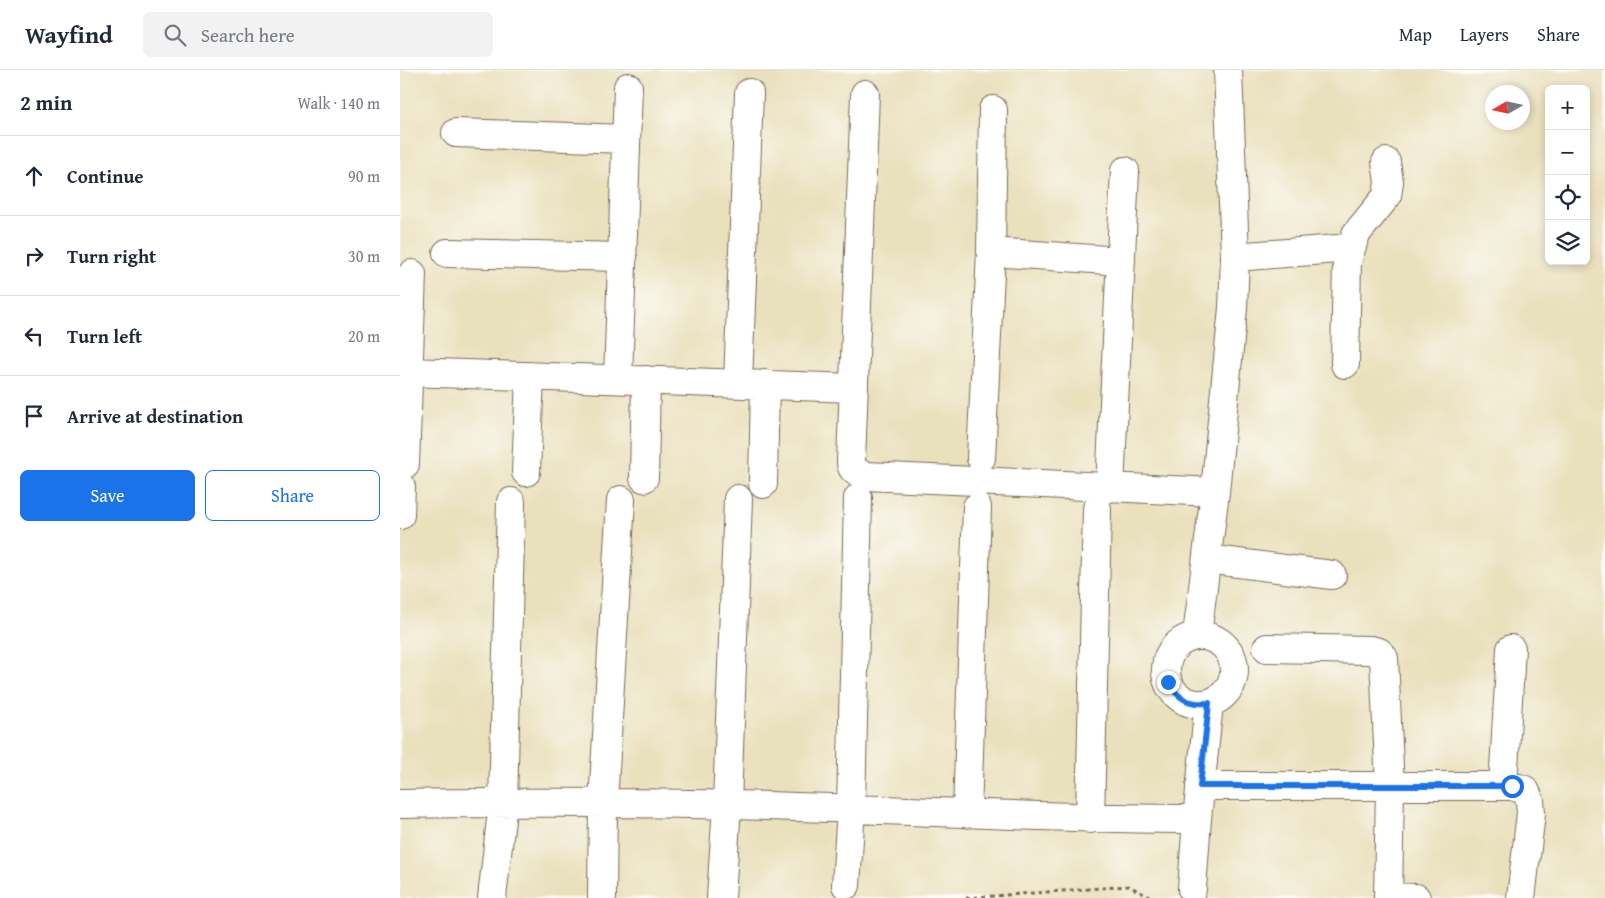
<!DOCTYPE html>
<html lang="en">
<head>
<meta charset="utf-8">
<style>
	:root { --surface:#fff; --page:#f2f2f3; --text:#1f2937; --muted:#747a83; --line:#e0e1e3; --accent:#1a73e8 }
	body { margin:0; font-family:"Gentium Book Plus",serif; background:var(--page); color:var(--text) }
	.controls { position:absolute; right:15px; top:15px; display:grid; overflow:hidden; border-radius:8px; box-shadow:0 2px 8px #0003 }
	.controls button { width:45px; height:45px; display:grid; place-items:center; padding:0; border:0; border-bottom:1px solid var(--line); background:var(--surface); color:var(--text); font:25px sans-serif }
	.compass { position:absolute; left:1085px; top:15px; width:45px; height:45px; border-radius:50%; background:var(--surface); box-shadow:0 2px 8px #0003; rotate:261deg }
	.stop { position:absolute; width:15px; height:15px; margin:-11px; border:4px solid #1a73e8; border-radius:50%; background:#fff }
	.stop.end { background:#1a73e8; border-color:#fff; box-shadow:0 1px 5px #0008 }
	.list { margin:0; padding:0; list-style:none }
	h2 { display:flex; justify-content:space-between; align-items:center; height:65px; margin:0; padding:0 20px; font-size:21px }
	h2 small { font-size:16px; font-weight:400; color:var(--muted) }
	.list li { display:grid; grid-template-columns:32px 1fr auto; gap:15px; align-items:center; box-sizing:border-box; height:80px; padding:0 20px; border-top:1px solid var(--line) }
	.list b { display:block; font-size:19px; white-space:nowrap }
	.list em { font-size:16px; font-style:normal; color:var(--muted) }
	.actions { display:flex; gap:10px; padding:15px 20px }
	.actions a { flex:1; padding:11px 0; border:1px solid var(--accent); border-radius:8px; text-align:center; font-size:18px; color:var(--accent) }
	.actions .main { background:var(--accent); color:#fff }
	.icon { flex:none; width:28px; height:28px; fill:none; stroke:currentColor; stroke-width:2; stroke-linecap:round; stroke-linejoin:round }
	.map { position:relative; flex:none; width:1205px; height:828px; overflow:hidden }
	header { display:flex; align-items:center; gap:30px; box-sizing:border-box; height:70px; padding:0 25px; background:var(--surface); border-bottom:1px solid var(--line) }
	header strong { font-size:24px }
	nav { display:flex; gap:28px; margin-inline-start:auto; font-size:18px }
	.search { width:350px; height:45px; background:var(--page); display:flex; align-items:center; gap:12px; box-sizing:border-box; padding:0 18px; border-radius:8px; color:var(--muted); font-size:19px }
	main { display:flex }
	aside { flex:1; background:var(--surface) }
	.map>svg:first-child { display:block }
</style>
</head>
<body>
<header>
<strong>Wayfind</strong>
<div class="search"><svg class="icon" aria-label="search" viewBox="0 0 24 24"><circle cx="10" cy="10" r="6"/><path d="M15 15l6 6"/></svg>Search here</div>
<nav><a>Map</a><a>Layers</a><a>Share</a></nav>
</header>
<main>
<aside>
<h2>2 min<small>Walk · 140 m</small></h2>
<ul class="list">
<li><svg class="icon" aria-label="ahead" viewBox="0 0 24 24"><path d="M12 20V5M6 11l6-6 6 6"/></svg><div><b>Continue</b></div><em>90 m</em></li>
<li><svg class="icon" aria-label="right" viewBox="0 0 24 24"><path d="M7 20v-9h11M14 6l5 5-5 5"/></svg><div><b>Turn right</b></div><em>30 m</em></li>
<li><svg class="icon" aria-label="left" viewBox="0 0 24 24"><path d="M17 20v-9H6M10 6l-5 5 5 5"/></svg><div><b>Turn left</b></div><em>20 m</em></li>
<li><svg class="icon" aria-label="arrive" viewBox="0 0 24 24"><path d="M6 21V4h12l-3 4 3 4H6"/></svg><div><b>Arrive at destination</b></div></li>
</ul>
<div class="actions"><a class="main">Save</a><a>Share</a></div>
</aside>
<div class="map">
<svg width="1205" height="828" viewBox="0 0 1205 828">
	<rect width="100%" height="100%" fill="#fdfcf7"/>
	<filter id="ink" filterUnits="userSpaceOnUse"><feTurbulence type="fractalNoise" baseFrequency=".02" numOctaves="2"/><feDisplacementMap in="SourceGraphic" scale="10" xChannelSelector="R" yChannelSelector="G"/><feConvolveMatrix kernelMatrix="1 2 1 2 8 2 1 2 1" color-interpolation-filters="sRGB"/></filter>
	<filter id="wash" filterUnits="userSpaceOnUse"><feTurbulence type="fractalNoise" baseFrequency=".0096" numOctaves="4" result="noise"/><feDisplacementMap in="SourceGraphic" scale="20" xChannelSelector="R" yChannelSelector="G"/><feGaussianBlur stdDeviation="1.12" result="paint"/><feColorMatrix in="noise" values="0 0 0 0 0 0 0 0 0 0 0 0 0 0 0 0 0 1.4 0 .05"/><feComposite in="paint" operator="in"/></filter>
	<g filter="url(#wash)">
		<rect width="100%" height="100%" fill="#e9e0bc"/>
	</g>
	<g filter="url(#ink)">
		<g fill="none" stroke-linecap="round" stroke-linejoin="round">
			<defs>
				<path id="minor" d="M 465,24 L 451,392 C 451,401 458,403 466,406 L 815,422
					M 56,63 L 226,69
					M 591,182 L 721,191
					M 47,183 L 223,187
					M 835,187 L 950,178
					M 945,294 L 947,191 L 956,164 L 987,126 L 989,112 L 986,92
					M 9,302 L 454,318
					M 218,309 L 228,17
					M 338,313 L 349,23
					M 581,388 L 591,182 L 593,40
					M 5,394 L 12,204
					M 126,402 L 130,306
					M 244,408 L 246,310
					M 363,414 L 365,314
					M 710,418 L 725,101
					M 0,445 L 1,417
					M 807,489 L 932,505
					M 797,565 L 815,422 L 833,238 L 835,187 L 828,0
					M766 600a34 34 0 1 1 68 0a34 34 0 1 1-68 0Z
					M 867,578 L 970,580 L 979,582 L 984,588 L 990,718 L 988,828
					M 800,716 L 1112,716 L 1125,720 L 1130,731 L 1131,743 L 1121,828
					M 1103,716 L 1111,579
					M 0,734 C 123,732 246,732 368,736 C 511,740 654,749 797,749 L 809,633
					M 567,744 L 577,437
					M 690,749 L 697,439
					M 446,815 L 451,739 L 458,428
					M 792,819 L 797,749
					M 988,827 L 1016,828
					M 92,828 L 103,732 L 111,432
					M 202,828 L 203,733 L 221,430
					M 321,828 L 327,735 L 338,429"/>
			</defs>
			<use href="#minor" stroke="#786a55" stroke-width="30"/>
			<path stroke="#786a55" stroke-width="3" stroke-dasharray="4 4" stroke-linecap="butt" d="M 566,828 L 729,816 L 751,828"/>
			<use href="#minor" stroke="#fff" stroke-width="28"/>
		</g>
	</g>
	<g fill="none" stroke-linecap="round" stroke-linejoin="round" filter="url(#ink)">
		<path stroke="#1a73e8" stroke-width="6" d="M 768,612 C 778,629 789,635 809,633 L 800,716 L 1112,716"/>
	</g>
</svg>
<div class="controls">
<button>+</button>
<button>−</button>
<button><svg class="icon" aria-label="locate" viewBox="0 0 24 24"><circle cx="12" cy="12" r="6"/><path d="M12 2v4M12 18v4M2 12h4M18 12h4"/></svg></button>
<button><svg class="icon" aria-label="layers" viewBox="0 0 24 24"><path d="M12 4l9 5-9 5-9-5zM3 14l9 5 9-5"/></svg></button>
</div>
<svg class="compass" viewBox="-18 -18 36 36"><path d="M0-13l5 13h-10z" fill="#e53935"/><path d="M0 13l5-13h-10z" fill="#747a83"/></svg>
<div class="stop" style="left:1112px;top:716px"></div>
<div class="stop end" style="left:768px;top:612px"></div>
</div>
</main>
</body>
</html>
